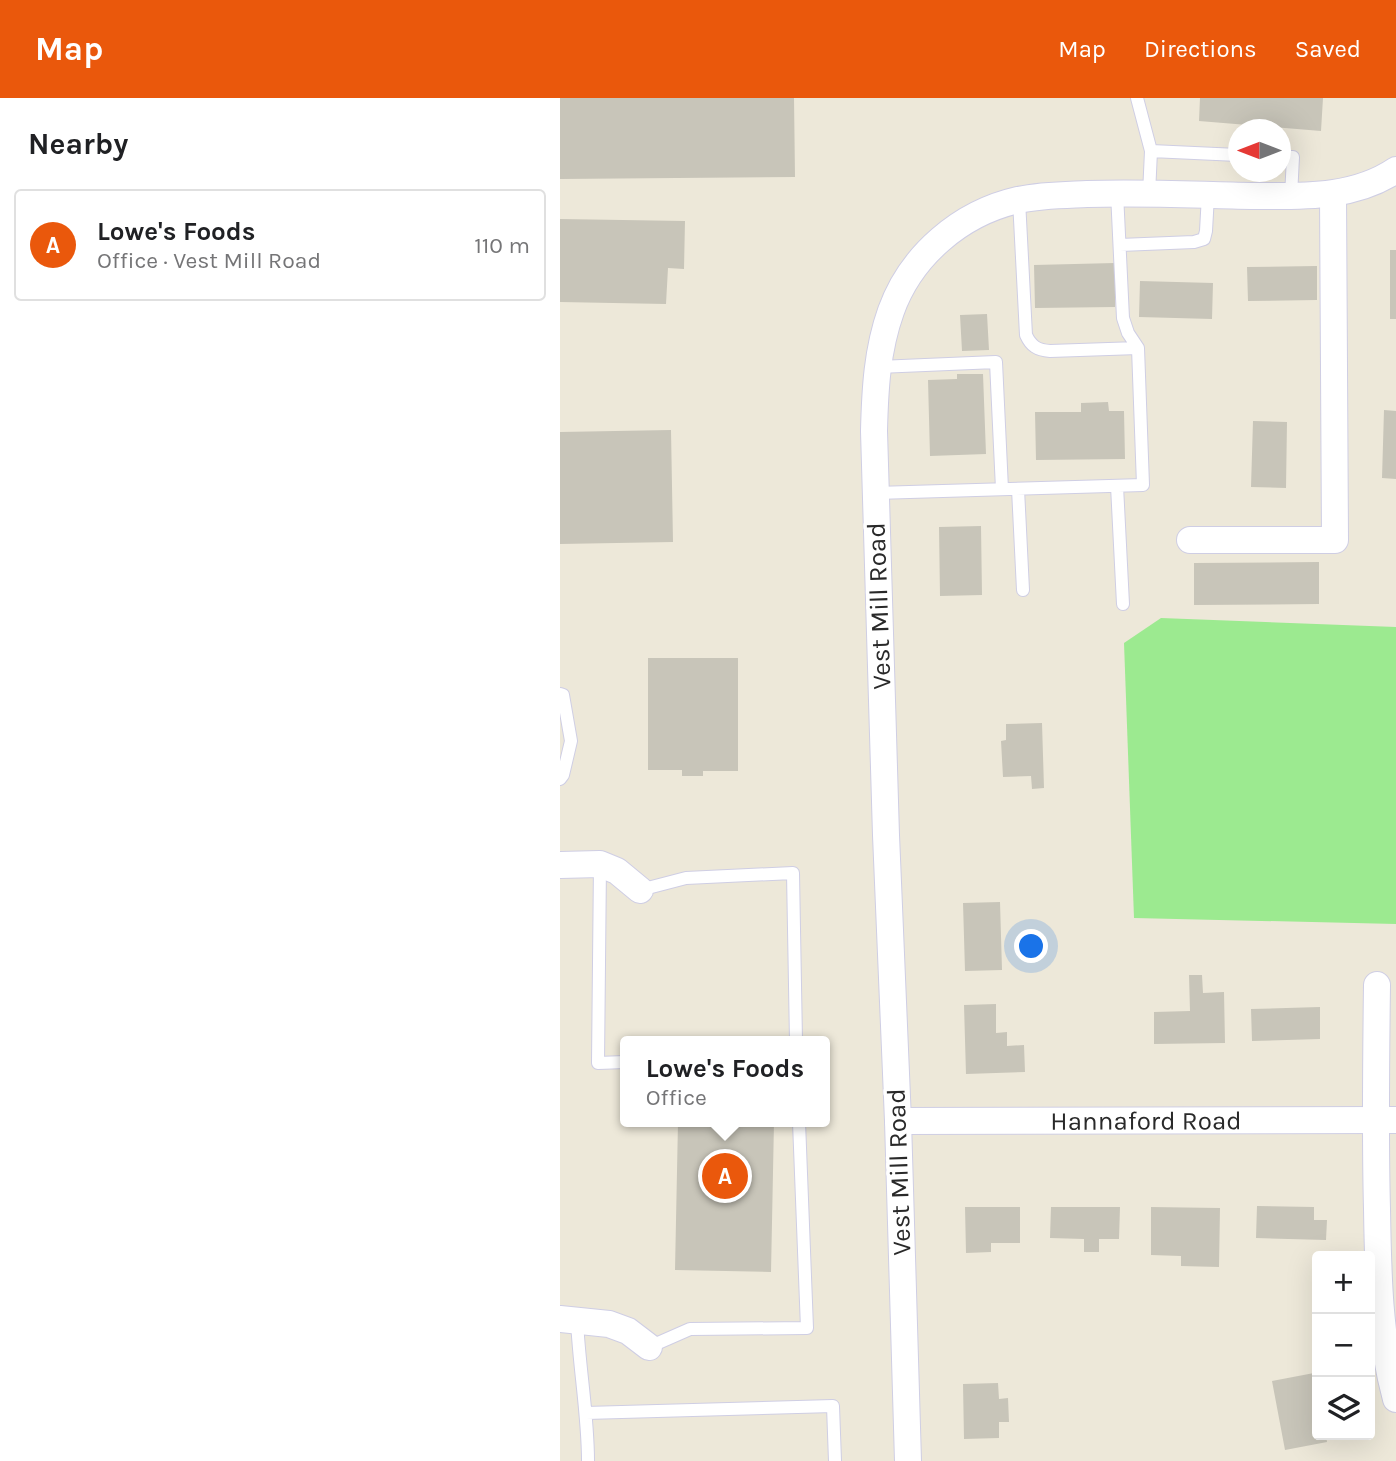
<!DOCTYPE html>
<html lang="en">
<head>
<meta charset="utf-8">
<style>
	:root { --surface:#fff; --page:#f6f6f6; --text:#202124; --muted:#757577; --line:#e0e0e0; --accent:#ea580c }
	body { margin:0; font-family:Karla,sans-serif; background:var(--page); color:var(--text) }
	.controls { position:absolute; right:21px; bottom:21px; display:grid; overflow:hidden; border-radius:7px; box-shadow:0 7px 28px #0002 }
	.controls button { width:63px; height:63px; display:grid; place-items:center; padding:0; border:0; border-bottom:2px solid var(--line); background:var(--surface); color:var(--text); font:35px sans-serif }
	.compass { position:absolute; left:668px; top:21px; width:63px; height:63px; border-radius:50%; background:var(--surface); box-shadow:0 7px 28px #0002; rotate:270deg }
	.you { position:absolute; left:472px; top:849px; width:24px; height:24px; margin:-18px; border:5px solid #fff; border-radius:50%; background:#1a73e8; box-shadow:0 0 0 10px #1a73e833 }
	.badge { display:grid; place-items:center; width:46px; height:46px; border-radius:50%; background:var(--accent); color:#fff; font-size:23px; font-weight:700 }
	.pin { position:absolute; translate:-50% -50%; border:4px solid #fff; box-shadow:0 2px 7px #0006 }
	.popup { position:absolute; left:60px; top:938px; width:210px; height:91px; box-sizing:border-box; display:grid; place-content:center; border-radius:7px; background:var(--surface); filter:drop-shadow(0 2px 5px #0005); font-size:23px; white-space:nowrap; color:var(--muted) }
	.popup b { font-size:26px; color:var(--text) }
	.popup::after { content:''; position:absolute; left:50%; top:100%; margin-left:-14px; border:14px solid transparent; border-top-color:var(--surface) }
	.list { margin:0; padding:0; list-style:none }
	h2 { display:flex; justify-content:space-between; align-items:center; height:91px; margin:0; padding:0 28px; font-size:30px }
	h2 small { font-size:23px; font-weight:400; color:var(--muted) }
	.list li { display:grid; grid-template-columns:46px 1fr auto; gap:21px; align-items:center; box-sizing:border-box; height:112px; margin:0 14px 14px; padding:0 14px; border:2px solid var(--line); border-radius:7px }
	.list b { display:block; font-size:26px; white-space:nowrap }
	.list p { margin:0; font-size:23px; white-space:nowrap; color:var(--muted) }
	.list em { font-size:23px; font-style:normal; color:var(--muted) }
	.icon { flex:none; width:38px; height:38px; fill:none; stroke:currentColor; stroke-width:2; stroke-linecap:round; stroke-linejoin:round }
	.map { position:relative; flex:none; width:836px; height:1363px; overflow:hidden }
	header { display:flex; align-items:center; gap:42px; box-sizing:border-box; height:98px; padding:0 35px; background:var(--accent); color:#fff }
	header strong { font-size:33px }
	nav { display:flex; gap:38px; margin-inline-start:auto; font-size:24px }
	main { display:flex }
	aside { flex:1; background:var(--surface) }
	.map>svg:first-child { display:block }
</style>
</head>
<body>
<header>
<strong>Map</strong>
<nav><a>Map</a><a>Directions</a><a>Saved</a></nav>
</header>
<main>
<aside>
<h2>Nearby<small></small></h2>
<ul class="list">
<li><span class="badge">A</span><div><b>Lowe's Foods</b><p>Office · Vest Mill Road</p></div><em>110 m</em></li>
</ul>
</aside>
<div class="map">
<svg width="836" height="1363" viewBox="0 0 836 1363">
	<rect width="100%" height="100%" fill="#ede8d9"/>
	<path fill="#9cea90" d="M 601,520 L 836,529 L 836,826 L 574,820 L 564,545 Z"/>
	<path fill="#c8c5b9" d="M 0,0 L 234,0 L 235,79 L 0,81 Z
		M 640,0 L 763,0 L 761,33 L 639,23 Z
		M 0,121 L 125,123 L 124,171 L 108,170 L 106,206 L 0,204 Z
		M 830,152 L 836,152 L 836,221 L 830,221 Z
		M 555,165 L 555,209 L 475,210 L 474,167 Z
		M 757,168 L 757,202 L 688,203 L 687,169 Z
		M 580,183 L 653,185 L 652,221 L 579,219 Z
		M 427,216 L 429,252 L 402,253 L 400,217 Z
		M 397,276 L 423,276 L 426,356 L 370,358 L 368,282 L 397,281 Z
		M 548,304 L 549,313 L 564,313 L 565,361 L 476,362 L 475,314 L 521,314 L 521,305 Z
		M 824,312 L 836,313 L 836,381 L 822,380 Z
		M 693,323 L 727,324 L 726,390 L 691,389 Z
		M 111,332 L 113,444 L 0,446 L 0,334 Z
		M 421,428 L 422,497 L 380,498 L 379,429 Z
		M 759,464 L 759,506 L 634,507 L 634,465 Z
		M 88,560 L 178,560 L 178,673 L 143,673 L 143,678 L 122,678 L 122,672 L 88,672 Z
		M 482,625 L 484,690 L 472,691 L 471,678 L 443,679 L 441,643 L 446,642 L 446,626 Z
		M 440,804 L 442,872 L 405,873 L 403,805 Z
		M 629,877 L 642,877 L 643,895 L 664,894 L 665,945 L 594,946 L 594,914 L 630,913 Z
		M 436,906 L 436,935 L 447,934 L 447,948 L 464,947 L 465,974 L 406,976 L 404,907 Z
		M 760,909 L 760,941 L 692,943 L 691,911 Z
		M 118,1024 L 214,1024 L 211,1174 L 115,1172 Z
		M 697,1108 L 754,1109 L 754,1122 L 767,1122 L 766,1142 L 696,1140 Z
		M 405,1109 L 460,1109 L 460,1145 L 431,1145 L 431,1154 L 406,1155 Z
		M 491,1109 L 560,1109 L 559,1141 L 539,1141 L 539,1154 L 524,1154 L 524,1141 L 490,1140 Z
		M 591,1109 L 660,1110 L 659,1169 L 621,1168 L 621,1158 L 591,1157 Z
		M 754,1275 L 757,1292 L 757,1337 L 766,1337 L 767,1344 L 725,1352 L 712,1283 Z
		M 438,1285 L 439,1301 L 448,1300 L 449,1324 L 439,1324 L 439,1340 L 404,1341 L 403,1286 Z"/>
	<g fill="none" stroke-linecap="round" stroke-linejoin="round">
		<defs>
			<path id="lane" d="M 577,0 L 591,53
				M 720,59 L 733,59 L 731,98
				M 589,96 L 591,53 L 678,57
				M 459,102 L 466,237 C 471,248 477,252 490,253 L 578,250
				M 560,147 L 634,144 L 644,141 L 646,133 L 648,97
				M 318,269 L 436,264 L 442,391
				M 557,388 L 563,506
				M 458,391 L 463,492
				M 316,395 L 583,387 L 578,250 L 568,235 L 563,220 L 557,95
				M 0,596 L 3,597 L 11,643 L 3,677 L 0,681
				M 40,766 L 38,965 L 65,964
				M 80,792 L 126,780 L 233,775 L 236,943
				M 17,1222 C 19,1269 28,1316 28,1363
				M 89,1249 L 130,1231 L 247,1230 L 239,1024
				M 26,1315 L 273,1308 L 275,1363"/>
			<g id="street">
				<path d="M 630,442 L 775,442 L 773,96"/>
				<path d="M 0,767 L 40,766 L 57,773 L 80,792"/>
				<path d="M 817,887 C 816,962 815,1036 817,1111 C 818,1175 819,1239 836,1301"/>
				<path id="s1" d="M 338,1023 L 836,1022"/>
				<path d="M 0,1221 L 49,1226 L 68,1233 L 89,1249"/>
				<path d="M 348,1363 L 338,1023 L 326,737 L 314,333 C 315,292 317,252 331,213 C 351,157 401,115 458,102 C 481,97 504,97 527,96 C 582,94 637,97 692,98 C 741,98 793,101 836,72"/>
			</g>
		</defs>
		<use href="#lane" stroke="#cfcee4" stroke-width="14"/>
		<use href="#street" stroke="#cfcee4" stroke-width="28"/>
		<use href="#lane" stroke="#fff" stroke-width="12"/>
		<use href="#street" stroke="#fff" stroke-width="26"/>
	</g>
	<g text-anchor="middle" dominant-baseline="central" stroke-width="7" stroke-linejoin="round" paint-order="stroke">
		<g font-size="26" fill="#292929" stroke="#fff">
			<text transform="translate(319 508) rotate(-92)">Vest Mill Road</text>
			<text stroke="none"><textPath href="#s1" startOffset="248">Hannaford Road</textPath></text>
			<text transform="translate(339 1074) rotate(-92)">Vest Mill Road</text>
		</g>
	</g>
</svg>
<div class="controls">
<button>+</button>
<button>−</button>
<button><svg class="icon" aria-label="layers" viewBox="0 0 24 24"><path d="M12 4l9 5-9 5-9-5zM3 14l9 5 9-5"/></svg></button>
</div>
<svg class="compass" viewBox="-18 -18 36 36"><path d="M0-13l5 13h-10z" fill="#e53935"/><path d="M0 13l5-13h-10z" fill="#757577"/></svg>
<div class="you"></div>
<div class="pin badge" style="left:165px;top:1078px">A</div>
<div class="popup"><b>Lowe's Foods</b>Office</div>
</div>
</main>
</body>
</html>
